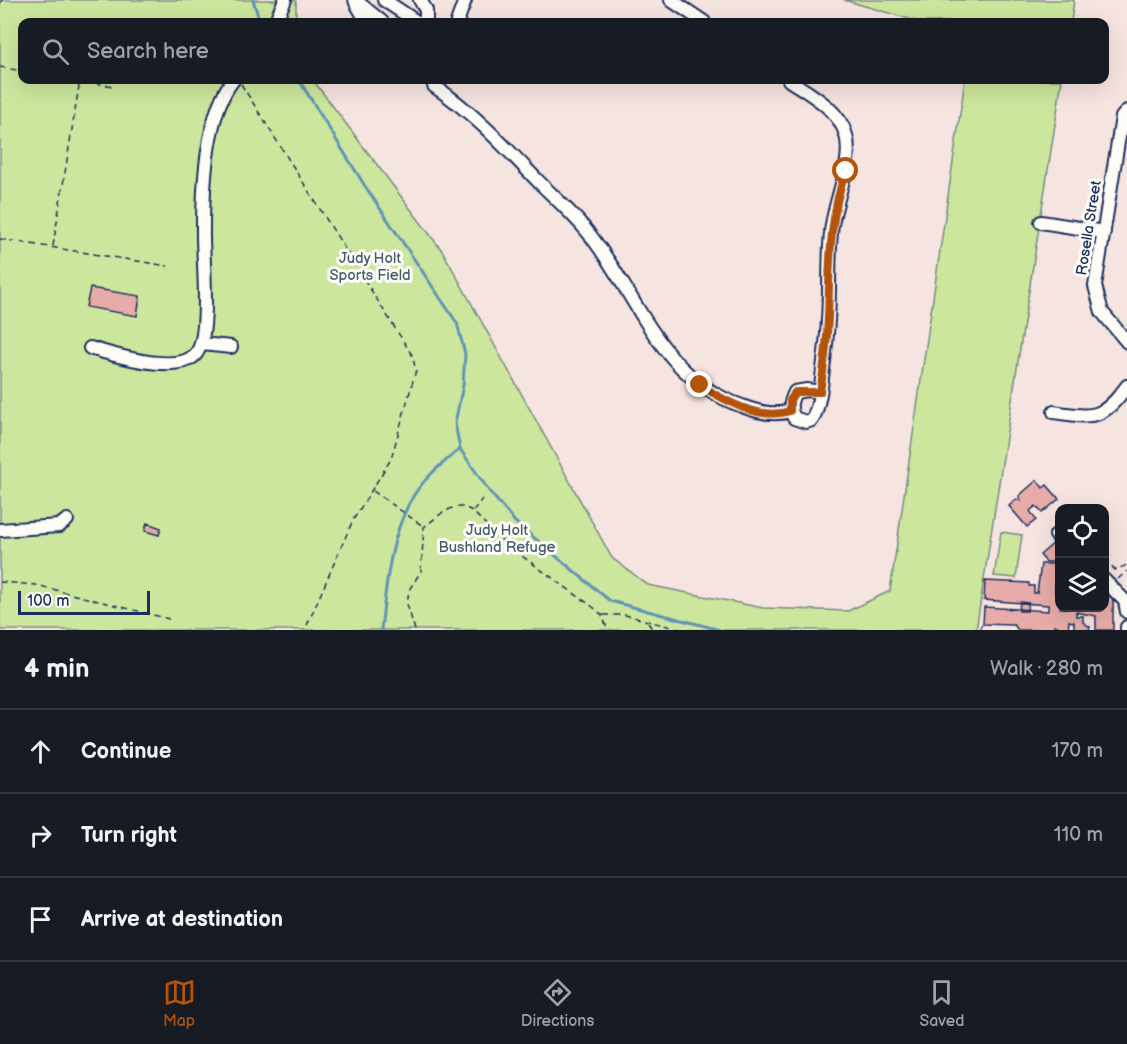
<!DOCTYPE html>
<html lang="en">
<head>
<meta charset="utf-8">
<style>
	:root { --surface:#171b24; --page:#20242c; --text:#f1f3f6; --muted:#9ea1a6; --line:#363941; --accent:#b45309 }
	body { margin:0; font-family:"Balsamiq Sans",sans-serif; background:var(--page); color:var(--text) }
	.controls { position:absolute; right:18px; bottom:18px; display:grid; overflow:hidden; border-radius:12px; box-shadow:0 6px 24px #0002 }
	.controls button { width:54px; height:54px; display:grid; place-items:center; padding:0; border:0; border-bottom:2px solid var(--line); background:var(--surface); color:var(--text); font:30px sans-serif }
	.scale { position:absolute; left:18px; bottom:15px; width:132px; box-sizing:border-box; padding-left:6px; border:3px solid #1b2f5e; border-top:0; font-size:16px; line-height:21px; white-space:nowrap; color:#1b2f5e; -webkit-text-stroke:4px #fdfcf7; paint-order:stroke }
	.stop { position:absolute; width:18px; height:18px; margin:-14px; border:4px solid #b45309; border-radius:50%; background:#fff }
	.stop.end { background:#b45309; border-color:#fff; box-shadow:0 2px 6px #0008 }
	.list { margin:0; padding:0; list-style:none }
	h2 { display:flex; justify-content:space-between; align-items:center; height:78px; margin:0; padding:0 24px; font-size:26px }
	h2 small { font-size:20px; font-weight:400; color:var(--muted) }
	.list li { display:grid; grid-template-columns:39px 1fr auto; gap:18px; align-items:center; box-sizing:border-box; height:84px; padding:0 24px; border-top:2px solid var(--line) }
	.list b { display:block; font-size:22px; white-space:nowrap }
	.list em { font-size:20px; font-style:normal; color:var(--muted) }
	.icon { flex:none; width:33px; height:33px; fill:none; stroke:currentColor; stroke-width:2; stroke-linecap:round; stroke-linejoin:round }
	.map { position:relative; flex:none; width:1127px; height:630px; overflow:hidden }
	.search { position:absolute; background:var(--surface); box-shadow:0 6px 24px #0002; left:18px; right:18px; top:18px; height:66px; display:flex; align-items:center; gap:15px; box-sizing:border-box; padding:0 21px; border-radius:12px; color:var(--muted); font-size:22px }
	.sheet { height:330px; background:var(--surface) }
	nav { display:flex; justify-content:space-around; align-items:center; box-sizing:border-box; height:84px; border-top:2px solid var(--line); background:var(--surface); font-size:16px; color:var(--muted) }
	nav a { display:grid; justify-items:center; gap:3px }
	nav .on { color:var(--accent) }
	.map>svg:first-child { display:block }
</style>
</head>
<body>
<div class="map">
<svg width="1127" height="630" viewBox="0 0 1127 630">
	<rect width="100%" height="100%" fill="#f6e4e0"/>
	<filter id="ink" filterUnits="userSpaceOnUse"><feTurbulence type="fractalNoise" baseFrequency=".0167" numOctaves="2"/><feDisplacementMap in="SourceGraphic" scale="12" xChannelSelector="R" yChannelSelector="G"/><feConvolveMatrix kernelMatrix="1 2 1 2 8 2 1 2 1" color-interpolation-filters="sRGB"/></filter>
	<g filter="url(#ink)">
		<path fill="#cce79d" stroke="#748b7e" stroke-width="1.5" d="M 0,0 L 296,0 L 296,22 L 22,22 L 22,80 L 313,80 L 443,252 L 612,558 L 648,585 L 763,608 L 848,611 L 890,591 L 965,80 L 1062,80 L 976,630 L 0,630 Z
			M 844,0 L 1074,0 L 1071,22 L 920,22 Z
			M 1001,532 L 1022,535 L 1016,578 L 994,576 Z"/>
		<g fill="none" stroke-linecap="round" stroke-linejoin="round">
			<path stroke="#6194b7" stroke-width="3" d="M 253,0 L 260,22
				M 299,80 L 365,186 L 457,323 L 465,354 L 463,385 L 455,423 L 460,449 L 489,491 L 515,522 L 610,601 L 720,630
				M 381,630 C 386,586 390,533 414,495 C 425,477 443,463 460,449"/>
		</g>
		<path fill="#e7aca9" stroke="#1b2f5e" stroke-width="1.5" d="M 90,288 L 140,296 L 137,316 L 86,307 Z
			M 1037,480 L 1043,488 L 1047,485 L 1059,499 L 1042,513 L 1036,506 L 1030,511 L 1036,520 L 1027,527 L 1009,506 L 1017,499 L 1021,501 L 1019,496 Z
			M 147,523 L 161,528 L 159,535 L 145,531 Z
			M 1055,542 L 1060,547 L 1060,557 L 1053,562 L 1046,562 L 1040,555 Z
			M 1041,564 L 1055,564 L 1055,593 L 1059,593 L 1060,587 L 1060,608 L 1104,608 L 1104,596 L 1113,597 L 1113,630 L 1096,630 L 1096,616 L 1076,612 L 1076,616 L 1083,616 L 1083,622 L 1090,627 L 1089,630 L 1077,630 L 1074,628 L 1074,622 L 1069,621 L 1068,630 L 1054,625 L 1054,630 L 1018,630 L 1014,625 L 983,624 L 984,607 L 1048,611 L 1048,605 L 984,600 L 985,581 L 1029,583 L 1029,586 L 1034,586 L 1034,593 L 1037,593 Z
			M 1020,602 L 1028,603 L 1027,611 L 1019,611 Z"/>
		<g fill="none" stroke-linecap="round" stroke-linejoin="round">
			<defs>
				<path id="minor" d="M 355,0 L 382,22
					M 384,0 L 417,22
					M 420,0 L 426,10 L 426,22
					M 671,0 L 704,22
					M 356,3 L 367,22
					M 275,22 L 285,0
					M 457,22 L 465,0
					M 433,80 L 434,86 C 473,112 505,147 538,181 C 554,197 571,212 586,230 C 637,291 658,378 742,406 C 757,412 774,416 790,411
					M 789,80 C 810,94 839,109 846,135 C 854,163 833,203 831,233 C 828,262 830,291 828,320 C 827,343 823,365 821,388 C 819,399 818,410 812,420 L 806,422 L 794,418 C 789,408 790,402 795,392 L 807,390 L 820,392
					M 1127,111 L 1122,117 L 1095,286 L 1102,312 L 1127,342
					M 1041,222 L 1104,232
					M 202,344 L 231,347
					M 90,348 C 113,355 176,374 195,355 C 212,338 202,255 203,229 C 203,185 206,114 233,80
					M 1054,412 C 1094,418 1102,420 1127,386
					M 0,530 L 59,526 L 67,520
					M 1056,535 L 1060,539
					M 1104,580 L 1125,601 L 1127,612
					M 1127,630 L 1127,627"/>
			</defs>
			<use href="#minor" stroke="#1b2f5e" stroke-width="16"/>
			<path stroke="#1b2f5e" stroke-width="1.5" stroke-dasharray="6 4.5" stroke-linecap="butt" d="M 0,4 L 2,0
				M 0,67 L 22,71
				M 75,80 L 113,86
				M 241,84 L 412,355 L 416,370 L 391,459 L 353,520 L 305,630
				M 0,239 L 168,266
				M 53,246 L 80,80
				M 373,491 L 423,526
				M 473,511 L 482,499
				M 1104,560 L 1115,570 L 1127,565
				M 1118,579 L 1127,571
				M 0,582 L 36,585 L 169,619
				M 603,615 L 625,615 L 683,630
				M 648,623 L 653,630
				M 415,630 L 407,604 L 409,590 L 421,571 L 424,527 L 442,513 L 454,507 L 464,507 L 472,511 L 508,546 L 593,607 L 602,615 L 608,630
				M 979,630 L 983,622"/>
			<use href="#minor" stroke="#fdfcf7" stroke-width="12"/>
		</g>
	</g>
	<g fill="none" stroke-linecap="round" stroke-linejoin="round" filter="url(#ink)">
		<path stroke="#b45309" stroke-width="8" d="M 700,385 C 725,401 760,421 790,411 L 790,400 L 795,392 L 820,392 C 824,368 827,342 828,318 C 830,267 828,219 846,171"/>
	</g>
	<g text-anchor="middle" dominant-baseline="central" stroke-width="6" stroke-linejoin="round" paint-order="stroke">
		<g font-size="15" fill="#1b2f5e" stroke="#fdfcf7">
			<text transform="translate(1089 228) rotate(-81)">Rosella Street</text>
		</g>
		<g font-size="15" fill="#475d6e" stroke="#fdfcf7">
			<text x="370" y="258">Judy Holt<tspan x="370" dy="17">Sports Field</tspan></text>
			<text x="497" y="530">Judy Holt<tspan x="497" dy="17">Bushland Refuge</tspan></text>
		</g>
	</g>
</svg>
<div class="controls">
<button><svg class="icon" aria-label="locate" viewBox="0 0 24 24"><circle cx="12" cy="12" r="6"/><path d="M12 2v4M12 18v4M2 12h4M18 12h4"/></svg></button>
<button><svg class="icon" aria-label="layers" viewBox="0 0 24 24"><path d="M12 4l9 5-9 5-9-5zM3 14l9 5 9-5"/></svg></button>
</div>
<div class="scale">100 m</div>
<div class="stop" style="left:846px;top:171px"></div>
<div class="stop end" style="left:700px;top:385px"></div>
<div class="search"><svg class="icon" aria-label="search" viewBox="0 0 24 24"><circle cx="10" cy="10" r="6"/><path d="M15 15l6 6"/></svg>Search here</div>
</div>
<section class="sheet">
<h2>4 min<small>Walk · 280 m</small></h2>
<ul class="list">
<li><svg class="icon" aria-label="ahead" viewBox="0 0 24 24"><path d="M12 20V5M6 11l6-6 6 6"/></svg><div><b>Continue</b></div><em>170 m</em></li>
<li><svg class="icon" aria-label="right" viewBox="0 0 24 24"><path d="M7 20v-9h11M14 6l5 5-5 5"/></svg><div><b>Turn right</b></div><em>110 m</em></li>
<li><svg class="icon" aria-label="arrive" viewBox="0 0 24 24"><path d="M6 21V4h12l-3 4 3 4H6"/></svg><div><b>Arrive at destination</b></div></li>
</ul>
</section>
<nav>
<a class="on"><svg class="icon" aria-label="map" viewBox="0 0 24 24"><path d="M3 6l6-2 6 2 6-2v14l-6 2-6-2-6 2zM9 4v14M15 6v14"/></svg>Map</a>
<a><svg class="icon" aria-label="directions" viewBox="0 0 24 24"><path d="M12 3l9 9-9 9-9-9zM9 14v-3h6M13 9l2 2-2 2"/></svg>Directions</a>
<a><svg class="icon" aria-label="saved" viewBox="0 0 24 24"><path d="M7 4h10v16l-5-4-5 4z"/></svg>Saved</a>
</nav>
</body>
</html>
